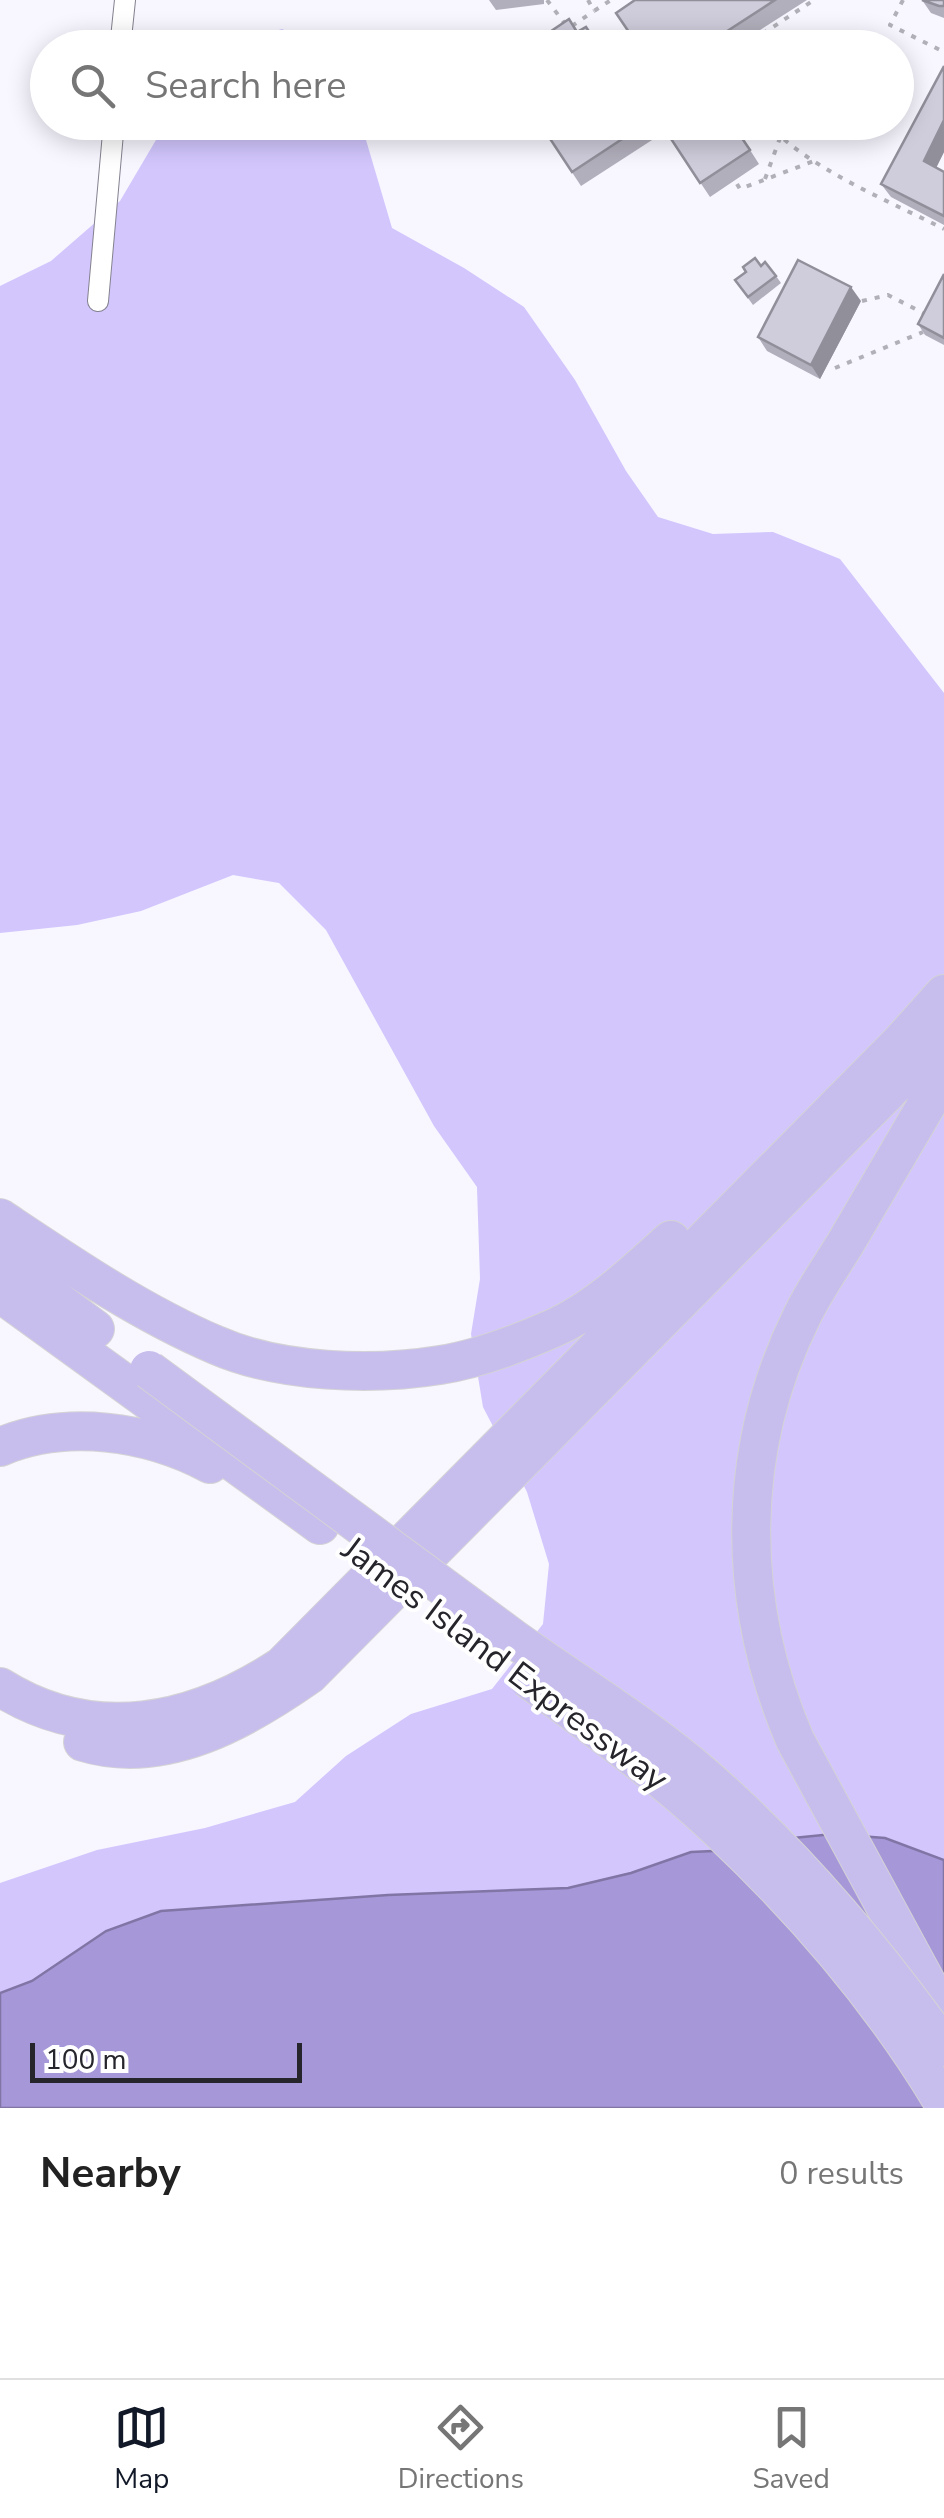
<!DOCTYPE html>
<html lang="en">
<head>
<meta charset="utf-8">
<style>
	:root { --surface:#fff; --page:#f2f2f2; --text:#222; --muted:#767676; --line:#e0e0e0; --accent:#111827 }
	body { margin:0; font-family:"Nunito Sans",sans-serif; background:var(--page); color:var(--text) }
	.scale { position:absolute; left:30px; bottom:25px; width:272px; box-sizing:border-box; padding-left:10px; border:5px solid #26252b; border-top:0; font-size:28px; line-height:35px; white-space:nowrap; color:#26252b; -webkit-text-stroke:8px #fff; paint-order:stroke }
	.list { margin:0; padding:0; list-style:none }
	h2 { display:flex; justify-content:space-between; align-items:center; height:130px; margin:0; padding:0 40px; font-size:42px }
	h2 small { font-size:32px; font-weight:400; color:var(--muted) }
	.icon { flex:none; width:55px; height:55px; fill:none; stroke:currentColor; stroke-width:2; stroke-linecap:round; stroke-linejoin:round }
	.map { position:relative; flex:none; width:944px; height:2108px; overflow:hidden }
	.search { position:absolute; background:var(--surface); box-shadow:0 5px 25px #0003; left:30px; right:30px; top:30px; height:110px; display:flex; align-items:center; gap:25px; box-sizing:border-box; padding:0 35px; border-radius:55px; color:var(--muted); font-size:38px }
	.sheet { height:270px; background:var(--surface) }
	nav { display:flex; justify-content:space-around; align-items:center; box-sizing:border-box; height:140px; border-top:2px solid var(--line); background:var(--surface); font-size:28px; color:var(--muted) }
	nav a { display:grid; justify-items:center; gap:5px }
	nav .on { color:var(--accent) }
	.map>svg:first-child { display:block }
</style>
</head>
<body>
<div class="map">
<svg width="944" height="2108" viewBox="0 0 944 2108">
	<rect width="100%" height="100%" fill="#f8f6ff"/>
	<path fill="#d2c6fd" d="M 282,29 L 321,47 L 228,47 L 230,45 Z
		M 166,123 L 361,123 L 392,228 L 464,268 L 524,307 L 575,380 L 626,471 L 658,517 L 713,534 L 773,532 L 840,559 L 944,693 L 944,1860 L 736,1850 L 691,1852 L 631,1873 L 568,1888 L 234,1905 L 106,1931 L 32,1981 L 0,1993 L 0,1883 L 97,1850 L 205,1828 L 295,1802 L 346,1756 L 411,1714 L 492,1689 L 543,1624 L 549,1564 L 527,1492 L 483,1407 L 471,1334 L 480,1279 L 477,1187 L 434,1126 L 326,930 L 279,883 L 233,875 L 141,911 L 77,925 L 0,933 L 0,286 L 51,261 L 120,201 Z"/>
	<path fill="#a697d8" stroke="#8075a4" stroke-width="2.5" d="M 833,1834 L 885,1838 L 944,1860 L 944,2108 L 0,2108 L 0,1993 L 32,1981 L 106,1931 L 161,1911 L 388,1895 L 568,1888 L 631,1873 L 691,1852 L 736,1850 L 783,1839 Z"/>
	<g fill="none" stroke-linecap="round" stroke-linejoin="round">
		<defs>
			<path id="street" d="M 120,48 L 125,0
				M 98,301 L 114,122"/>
			<path id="highway" d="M 944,1074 C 912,1131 878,1187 845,1244 C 830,1268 814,1291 802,1316 C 735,1451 736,1602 795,1740 L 944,2015
				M 0,1218 C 69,1264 139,1312 216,1345 C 280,1373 372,1376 440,1365 C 479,1359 520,1343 556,1327 C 598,1308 636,1271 671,1240
				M 0,1259 L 95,1329
				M 0,1293 L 320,1525
				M 0,1447 C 66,1419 148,1431 210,1464
				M 0,1687 C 94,1746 194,1724 282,1666 L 900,1043 L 944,994
				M 83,1742 C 164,1767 245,1720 309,1675 L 944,1035"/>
		</defs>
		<use href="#street" stroke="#84828f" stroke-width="22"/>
		<use href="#highway" stroke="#d4d3d5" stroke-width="40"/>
		<path stroke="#b1b0b8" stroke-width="4" stroke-dasharray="5 8" stroke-linecap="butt" d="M 547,0 L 565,24
			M 588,0 L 594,11 L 611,0
			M 903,0 L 890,25 L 944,52
			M 572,26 L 594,11
			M 743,38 L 747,44 L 814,0
			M 741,48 L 747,44 L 750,48
			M 765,122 C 813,171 883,198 944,229
			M 933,162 L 944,168
			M 765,179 L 780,138
			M 737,184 L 740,189 L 814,161
			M 862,301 L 888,295 L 927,315
			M 835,368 L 923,332"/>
		<use href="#street" stroke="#fff" stroke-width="20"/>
		<use href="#highway" stroke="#c8beed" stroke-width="38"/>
		<defs>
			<path id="highway-bridge" d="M 149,1370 C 271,1459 392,1550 514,1639 C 577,1684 645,1725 704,1776 C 796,1856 873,1948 944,2047
				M 527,1678 C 592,1726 659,1773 718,1829 C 804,1910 884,2003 944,2104"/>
		</defs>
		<use href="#highway-bridge" stroke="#d4d3d5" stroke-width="40" stroke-linecap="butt"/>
		<use href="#highway-bridge" stroke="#c8beed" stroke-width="38"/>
	</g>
	<path fill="#b2afbc" d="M 489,0 L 544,0 L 544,4 L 496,10 Z
		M 635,0 L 807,0 L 732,48 L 625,48 L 635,41 Z
		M 922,0 L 944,0 L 944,18 L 931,13 Z
		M 944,66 L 944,152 L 936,168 L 944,172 L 944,225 L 891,197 L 881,184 Z
		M 539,122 L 732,122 L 759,164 L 710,197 L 666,131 L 581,186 Z
		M 761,266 L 776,276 L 781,283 L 753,305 L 735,280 Z
		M 944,274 L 944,345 L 925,335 L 918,324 Z
		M 861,301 L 820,379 L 767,351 L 758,337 Z"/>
	<path fill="#918f99" d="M 944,120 L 944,152 L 933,174 L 924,161 Z
		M 851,287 L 861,301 L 820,379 L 811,365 Z"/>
	<path fill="#cfccdb" stroke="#918f99" stroke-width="2.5" d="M 635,0 L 775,0 L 701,48 L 625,48 L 635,41 L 616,13 Z
		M 922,0 L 944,0 L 944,6 L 939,6 Z
		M 569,19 L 577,32 L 586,27 L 598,45 L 595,48 L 526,48 Z
		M 944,66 L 944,120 L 924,161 L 944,172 L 944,216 L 881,184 Z
		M 539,122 L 648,122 L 572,172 Z
		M 660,122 L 731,122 L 750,150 L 700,183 Z
		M 755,258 L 761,266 L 765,262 L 776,276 L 748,297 L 735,280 L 746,272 L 743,267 Z
		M 798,260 L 851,287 L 811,365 L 758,337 Z
		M 944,274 L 944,338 L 918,324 Z"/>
	<g text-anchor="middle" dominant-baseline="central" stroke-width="8" stroke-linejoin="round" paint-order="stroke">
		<g font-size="35" fill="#26252b" stroke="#fff">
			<text transform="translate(505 1664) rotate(37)">James Island Expressway</text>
		</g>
	</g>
</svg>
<div class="scale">100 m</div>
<div class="search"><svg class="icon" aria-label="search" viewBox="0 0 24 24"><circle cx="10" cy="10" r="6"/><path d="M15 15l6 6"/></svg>Search here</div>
</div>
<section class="sheet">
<h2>Nearby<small>0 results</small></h2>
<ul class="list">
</ul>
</section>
<nav>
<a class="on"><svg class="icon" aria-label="map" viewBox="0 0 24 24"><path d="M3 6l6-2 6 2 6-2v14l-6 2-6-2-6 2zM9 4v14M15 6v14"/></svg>Map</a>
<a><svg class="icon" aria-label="directions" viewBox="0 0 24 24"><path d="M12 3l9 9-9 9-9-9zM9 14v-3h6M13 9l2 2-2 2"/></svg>Directions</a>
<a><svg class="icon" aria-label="saved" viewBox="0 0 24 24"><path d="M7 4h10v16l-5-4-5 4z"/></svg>Saved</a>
</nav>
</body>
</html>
